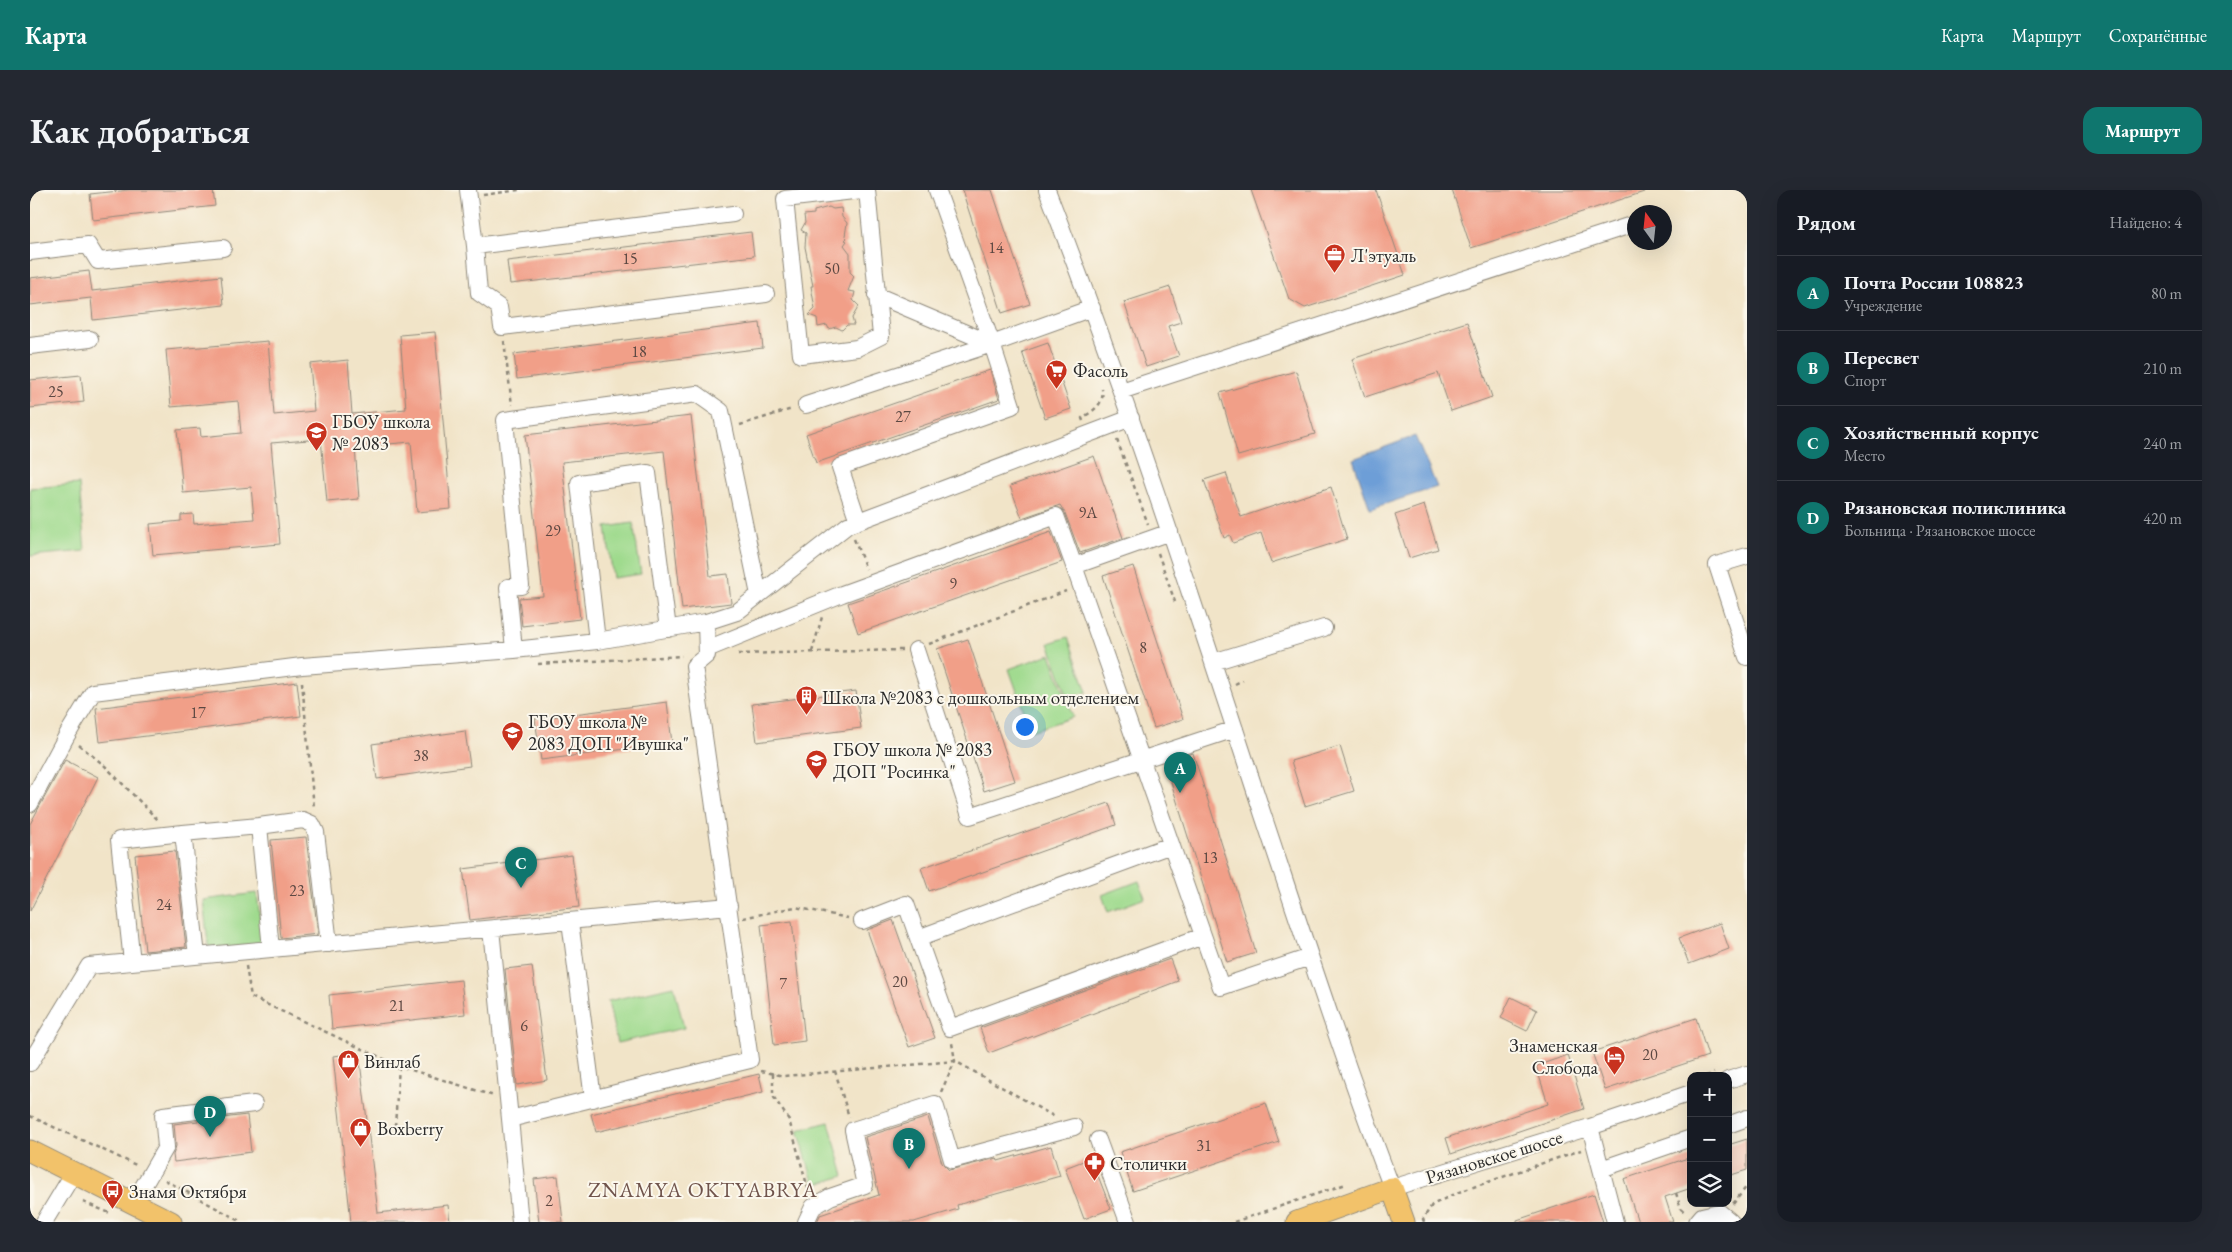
<!DOCTYPE html>
<html lang="ru">
<head>
<meta charset="utf-8">
<style>
	:root { --surface:#171b24; --page:#242831; --text:#f1f3f6; --muted:#9ea1a6; --line:#363941; --accent:#0f766e }
	body { margin:0; font-family:"EB Garamond",serif; background:var(--page); color:var(--text) }
	.controls { position:absolute; right:15px; bottom:15px; display:grid; overflow:hidden; border-radius:10px; box-shadow:0 5px 20px #0002 }
	.controls button { width:45px; height:45px; display:grid; place-items:center; padding:0; border:0; border-bottom:1px solid var(--line); background:var(--surface); color:var(--text); font:25px sans-serif }
	.compass { position:absolute; left:1597px; top:15px; width:45px; height:45px; border-radius:50%; background:var(--surface); box-shadow:0 5px 20px #0002; rotate:345deg }
	.you { position:absolute; left:994px; top:536px; width:18px; height:18px; margin:-12px; border:4px solid #fff; border-radius:50%; background:#1a73e8; box-shadow:0 0 0 8px #1a73e833 }
	.badge { display:grid; place-items:center; width:32px; height:32px; border-radius:50%; background:var(--accent); color:#fff; font-size:16px; font-weight:700 }
	.pin { position:absolute; translate:-50% -41px; filter:drop-shadow(0 1px 2px #0008) }
	.pin::after { content:''; position:absolute; top:26px; width:18px; height:15px; background:inherit; clip-path:polygon(0 0,100% 0,50% 100%) }
	.list { margin:0; padding:0; list-style:none }
	h2 { display:flex; justify-content:space-between; align-items:center; height:65px; margin:0; padding:0 20px; font-size:21px }
	h2 small { font-size:16px; font-weight:400; color:var(--muted) }
	.list li { display:grid; grid-template-columns:32px 1fr auto; gap:15px; align-items:center; box-sizing:border-box; height:75px; padding:0 20px; border-top:1px solid var(--line) }
	.list b { display:block; font-size:19px; white-space:nowrap }
	.list p { margin:0; font-size:16px; white-space:nowrap; color:var(--muted) }
	.list em { font-size:16px; font-style:normal; color:var(--muted) }
	.icon { flex:none; width:28px; height:28px; fill:none; stroke:currentColor; stroke-width:2; stroke-linecap:round; stroke-linejoin:round }
	.map { position:relative; flex:none; width:1717px; height:1032px; overflow:hidden; border-radius:15px }
	header { display:flex; align-items:center; gap:30px; box-sizing:border-box; height:70px; padding:0 25px; background:var(--accent); color:#fff }
	header strong { font-size:24px }
	nav { display:flex; gap:28px; margin-inline-start:auto; font-size:18px }
	.intro { display:flex; align-items:center; justify-content:space-between; box-sizing:border-box; height:120px; padding:0 30px }
	h1 { margin:0; font-size:35px }
	.button { padding:12px 22px; border-radius:15px; background:var(--accent); color:#fff; font-size:18px; font-weight:700 }
	main { display:flex; gap:30px; padding:0 30px }
	aside { flex:1; background:var(--surface); border-radius:15px; box-shadow:0 5px 20px #0002 }
	.map>svg:first-child { display:block }
</style>
</head>
<body>
<header>
<strong>Карта</strong>
<nav><a>Карта</a><a>Маршрут</a><a>Сохранённые</a></nav>
</header>
<div class="intro"><h1>Как добраться</h1><a class="button">Маршрут</a></div>
<main>
<div class="map">
<svg width="1717" height="1032" viewBox="0 0 1717 1032">
	<rect width="100%" height="100%" fill="#fbf7ec"/>
	<filter id="ink" filterUnits="userSpaceOnUse"><feTurbulence type="fractalNoise" baseFrequency=".02" numOctaves="2"/><feDisplacementMap in="SourceGraphic" scale="10" xChannelSelector="R" yChannelSelector="G"/><feConvolveMatrix kernelMatrix="1 2 1 2 8 2 1 2 1" color-interpolation-filters="sRGB"/></filter>
	<filter id="wash" filterUnits="userSpaceOnUse"><feTurbulence type="fractalNoise" baseFrequency=".0096" numOctaves="4" result="noise"/><feDisplacementMap in="SourceGraphic" scale="20" xChannelSelector="R" yChannelSelector="G"/><feGaussianBlur stdDeviation="1.12" result="paint"/><feColorMatrix in="noise" values="0 0 0 0 0 0 0 0 0 0 0 0 0 0 0 0 0 1.4 0 .05"/><feComposite in="paint" operator="in"/></filter>
	<g filter="url(#wash)">
		<rect width="100%" height="100%" fill="#f1e4c8"/>
		<path fill="#9fda8d" stroke="#65825c" d="M 49,294 L 55,361 L 0,366 L 0,298 Z
			M 603,333 L 611,384 L 583,388 L 576,337 Z
			M 1038,447 L 1057,502 L 1038,508 L 1019,453 Z
			M 1020,464 L 1043,527 L 1001,541 L 979,479 Z
			M 1109,691 L 1115,708 L 1078,722 L 1072,705 Z
			M 227,703 L 233,755 L 179,762 L 173,710 Z
			M 644,796 L 654,838 L 587,853 L 578,811 Z
			M 799,932 L 814,986 L 784,995 L 768,940 Z"/>
		<path fill="#6d9ed7" stroke="#4c6481" d="M 1385,246 L 1407,297 L 1340,319 L 1323,269 Z"/>
		<g id="blocks">
			<path fill="#f19f88" d="M 99,0 L 183,0 L 185,16 L 63,30 L 60,4 Z
				M 932,0 L 962,0 L 1000,114 L 972,123 Z
				M 1221,0 L 1346,0 L 1375,85 L 1275,118 L 1259,109 Z
				M 1422,0 L 1613,0 L 1614,2 L 1441,58 Z
				M 799,17 L 803,19 L 811,18 L 812,27 L 817,33 L 815,46 L 817,48 L 815,50 L 817,51 L 814,55 L 820,63 L 820,82 L 824,86 L 818,101 L 825,102 L 823,110 L 829,116 L 822,128 L 824,135 L 817,135 L 812,140 L 806,137 L 799,139 L 797,135 L 788,137 L 787,128 L 779,125 L 785,119 L 781,96 L 783,96 L 775,57 L 776,43 L 771,40 L 775,33 L 774,25 L 784,24 L 784,21 Z
				M 721,42 L 724,66 L 480,94 L 477,71 Z
				M 59,81 L 62,101 L 191,86 L 194,115 L 63,130 L 61,108 L 0,115 L 0,88 Z
				M 1140,97 L 1151,132 L 1138,136 L 1149,166 L 1116,177 L 1094,112 Z
				M 1437,132 L 1462,207 L 1421,221 L 1408,183 L 1335,207 L 1322,169 Z
				M 730,133 L 733,158 L 487,189 L 484,164 Z
				M 405,142 L 421,319 L 387,322 L 381,252 L 325,257 L 329,309 L 297,312 L 291,249 L 241,253 L 250,354 L 123,365 L 120,334 L 151,331 L 151,325 L 163,324 L 164,334 L 224,329 L 221,297 L 153,303 L 147,240 L 170,238 L 171,247 L 211,243 L 208,211 L 141,217 L 136,160 L 238,151 L 244,225 L 284,221 L 280,174 L 318,170 L 322,224 L 376,219 L 370,145 Z
				M 1018,153 L 1041,219 L 1015,228 L 992,162 Z
				M 960,180 L 969,209 L 786,273 L 776,244 Z
				M 1266,181 L 1285,244 L 1208,266 L 1190,203 Z
				M 51,185 L 54,212 L 0,218 L 0,190 Z
				M 661,226 L 680,386 L 698,384 L 701,413 L 652,419 L 634,261 L 532,272 L 550,429 L 492,436 L 489,408 L 513,406 L 495,245 Z
				M 1064,266 L 1093,348 L 1050,363 L 1035,323 L 1030,315 L 992,328 L 980,296 Z
				M 1196,283 L 1211,327 L 1301,297 L 1317,349 L 1241,373 L 1231,343 L 1203,353 L 1200,345 L 1194,348 L 1174,290 Z
				M 1394,315 L 1408,359 L 1379,368 L 1365,325 Z
				M 1021,342 L 1032,372 L 828,443 L 818,413 Z
				M 1103,376 L 1153,529 L 1124,538 L 1073,386 Z
				M 938,449 L 985,591 L 954,601 L 907,459 Z
				M 267,492 L 271,526 L 70,552 L 66,518 Z
				M 826,501 L 831,538 L 727,552 L 722,514 Z
				M 637,512 L 642,553 L 511,570 L 505,529 Z
				M 435,541 L 440,576 L 347,589 L 342,554 Z
				M 1310,556 L 1324,601 L 1275,616 L 1261,571 Z
				M 1163,563 L 1226,763 L 1197,772 L 1135,573 Z
				M 35,570 L 68,587 L 0,721 L 0,634 Z
				M 1079,613 L 1086,635 L 899,701 L 891,678 Z
				M 276,647 L 288,744 L 251,748 L 241,650 Z
				M 145,661 L 156,757 L 115,761 L 105,665 Z
				M 542,665 L 549,717 L 440,730 L 433,679 Z
				M 863,730 L 905,848 L 879,857 L 837,740 Z
				M 762,731 L 775,851 L 744,855 L 731,735 Z
				M 1690,733 L 1699,759 L 1659,774 L 1649,748 Z
				M 1140,769 L 1148,791 L 959,863 L 950,838 Z
				M 502,776 L 517,890 L 487,895 L 475,779 Z
				M 431,790 L 435,824 L 302,839 L 299,805 Z
				M 1481,807 L 1507,820 L 1497,841 L 1471,828 Z
				M 1666,828 L 1678,866 L 1575,900 L 1562,862 Z
				M 329,863 L 348,1023 L 418,1015 L 420,1032 L 321,1032 L 303,866 Z
				M 1538,865 L 1554,919 L 1421,964 L 1416,948 L 1518,914 L 1506,876 Z
				M 729,884 L 733,902 L 566,942 L 561,924 Z
				M 1236,913 L 1249,952 L 1103,1001 L 1090,962 Z
				M 217,925 L 221,962 L 144,972 L 143,965 L 146,956 L 144,934 Z
				M 898,927 L 912,973 L 919,980 L 967,968 L 968,971 L 1021,956 L 1030,986 L 927,1015 L 928,1019 L 884,1032 L 787,1032 L 790,1025 L 849,1005 L 835,947 Z
				M 1717,949 L 1717,980 L 1698,986 L 1698,955 Z
				M 1661,967 L 1661,998 L 1635,1007 L 1643,1032 L 1608,1032 L 1594,989 Z
				M 1061,968 L 1081,1019 L 1054,1029 L 1035,978 Z
				M 528,986 L 533,1032 L 509,1032 L 504,989 Z
				M 1564,1004 L 1573,1032 L 1487,1032 L 1487,1030 Z"/>
		</g>
	</g>
	<g filter="url(#ink)">
		<use href="#blocks" fill-opacity="0" stroke="#8e887a" stroke-width="1"/>
		<g fill="none" stroke-linecap="round" stroke-linejoin="round">
			<defs>
				<path id="minor" d="M 438,0 L 445,56 L 703,24
					M 832,0 L 755,9 L 771,165 L 827,158 L 851,146 L 837,0
					M 907,0 L 962,154
					M 1017,0 C 1096,205 1164,414 1232,622 C 1274,748 1315,875 1362,998 L 1560,937 L 1661,903
					M 445,56 L 449,103 L 469,117 L 472,137 L 736,104
					M 0,62 L 58,55 L 68,71 L 193,58
					M 0,156 L 60,149
					M 1091,201 L 1604,34
					M 776,215 L 962,154 L 1062,118
					M 828,331 L 810,277 L 982,216 L 962,154 L 846,105
					M 1140,342 L 1044,376 L 1191,797 L 1280,767
					M 1717,366 L 1687,375 L 1717,467
					M 567,451 L 549,293 L 618,283 L 638,439
					M 677,459 L 812,404 L 1026,326 L 1044,376
					M 484,460 L 478,397 L 491,396 L 475,230 L 667,204 L 691,221 L 729,405
					M 886,460 L 940,626 L 1205,539
					M 1183,472 L 1294,438
					M 0,614 L 37,545 L 63,502 L 272,476 L 484,460 L 567,451 L 676,432 L 707,422 L 818,335 L 1101,228
					M 153,643 L 229,636
					M 1141,655 L 888,748 L 920,838 L 1173,746
					M 540,731 L 563,909
					M 832,731 L 876,714 L 888,748
					M 461,739 L 480,929
					M 241,759 L 229,636 L 273,630 L 282,634 L 286,642 L 299,754
					M 102,772 L 89,650 L 153,643 L 167,766
					M 0,873 L 59,776 L 699,716
					M 1698,890 L 1717,884
					M 1698,935 L 1717,928
					M 1560,937 L 1585,1032
					M 1068,950 L 1098,1032
					M 1571,979 L 1661,948
					M 103,1014 L 136,957 L 133,925 L 224,914
					M 14,1032 L 43,984
					M 490,1032 L 480,929 L 720,870 L 664,476 L 677,465 L 676,432
					M 776,1032 L 783,1017 L 800,1007 L 835,995 L 823,940 L 905,914 L 922,970 L 1044,937
					M 1667,1032 L 1672,1026 L 1689,1022 L 1701,1032"/>
				<path id="major" d="M 0,961 L 141,1032
					M 1267,1032 L 1362,998 L 1374,1032"/>
			</defs>
			<use href="#minor" stroke="#8e887a" stroke-width="18"/>
			<use href="#major" stroke="#8e887a" stroke-width="23"/>
			<path stroke="#8e887a" stroke-width="2.5" stroke-dasharray="4 4" stroke-linecap="butt" d="M 453,5 L 489,0
				M 474,151 L 482,215
				M 1053,231 L 1052,228 C 1063,221 1075,214 1072,199
				M 710,235 L 762,219
				M 1087,250 L 1118,334
				M 824,349 L 836,379
				M 1128,363 L 1145,412
				M 899,454 L 1036,401
				M 782,462 L 792,427
				M 708,464 L 872,460
				M 508,474 L 652,466
				M 272,492 L 284,618
				M 1205,494 L 1213,490
				M 49,555 L 75,576 L 128,630
				M 713,728 L 765,717 L 818,728
				M 216,776 L 221,807 L 369,876 L 464,906
				M 731,881 L 754,886 L 925,871 L 1025,927
				M 805,881 L 819,927
				M 743,883 L 743,906 L 759,930 L 779,1002
				M 1676,886 L 1684,883
				M 911,902 L 925,871 L 922,853
				M 0,926 L 108,976
				M 365,936 L 369,876
				M 135,990 L 212,1032
				M 1646,1003 L 1651,1019 L 1655,1022
				M 53,1012 L 82,1024
				M 1703,1014 L 1717,996
				M 1204,1032 L 1316,994
				M 1394,1032 L 1393,1029 L 1402,1015 L 1426,1003 L 1551,960"/>
			<use href="#minor" stroke="#fff" stroke-width="16"/>
			<use href="#major" stroke="#f2c26a" stroke-width="21"/>
		</g>
	</g>
	<defs>
		<symbol id="office-pin" viewBox="-11 -11 22 30"><path d="M0 17L-7.5 6A9.5 9.5 0 1 1 7.5 6Z" fill="#c8321e" stroke="#fbf7ec"/><path d="M-6-3h4V-5.5h4V-3h4V5H-6ZM-1-4.5V-3h2v-1.5ZM-6 0V1H6V0Z" fill="#fff"/></symbol>
		<symbol id="supermarket-pin" viewBox="-11 -11 22 30"><path d="M0 17L-7.5 6A9.5 9.5 0 1 1 7.5 6Z" fill="#c8321e" stroke="#fbf7ec"/><path d="M-6-5.5h2.5l.6 2H6L4.5 2H-2.5L-4.4-4H-6ZM-1.5 3.2a1.3 1.3 0 1 0 .1 0ZM3 3.2a1.3 1.3 0 1 0 .1 0Z" fill="#fff"/></symbol>
		<symbol id="school-pin" viewBox="-11 -11 22 30"><path d="M0 17L-7.5 6A9.5 9.5 0 1 1 7.5 6Z" fill="#c8321e" stroke="#fbf7ec"/><path d="M0-5L7-2L0 1L-7-2ZM-4 1L0 2.5L4 1V4Q0 6-4 4Z" fill="#fff"/></symbol>
		<symbol id="building-pin" viewBox="-11 -11 22 30"><path d="M0 17L-7.5 6A9.5 9.5 0 1 1 7.5 6Z" fill="#c8321e" stroke="#fbf7ec"/><path d="M-4-6H4V6H1V3H-1V6H-4ZM-2.5-4.3h1.7v1.8h-1.7ZM.8-4.3h1.7v1.8H.8ZM-2.5-1h1.7V.8h-1.7ZM.8-1h1.7V.8H.8Z" fill="#fff"/></symbol>
		<symbol id="hotel-pin" viewBox="-11 -11 22 30"><path d="M0 17L-7.5 6A9.5 9.5 0 1 1 7.5 6Z" fill="#c8321e" stroke="#fbf7ec"/><path d="M-6-4.5h1.5V1H6V5H4.5V3h-9V5H-6ZM-4 0a1.8 1.8 0 1 1 3.6 0ZM.5 0V-2.5h3Q6-2.5 6 0Z" fill="#fff"/></symbol>
		<symbol id="shop-pin" viewBox="-11 -11 22 30"><path d="M0 17L-7.5 6A9.5 9.5 0 1 1 7.5 6Z" fill="#c8321e" stroke="#fbf7ec"/><path d="M-5-2.5h2.3a2.7 3.5 0 0 1 5.4 0H5L5.5 6h-11ZM-1.5-2.5h3a1.5 2.3 0 0 0-3 0Z" fill="#fff"/></symbol>
		<symbol id="pharmacy-pin" viewBox="-11 -11 22 30"><path d="M0 17L-7.5 6A9.5 9.5 0 1 1 7.5 6Z" fill="#c8321e" stroke="#fbf7ec"/><path d="M-2-6h4v4h4v4h-4v4h-4v-4h-4v-4h4Z" fill="#fff"/></symbol>
		<symbol id="bus-pin" viewBox="-11 -11 22 30"><path d="M0 17L-7.5 6A9.5 9.5 0 1 1 7.5 6Z" fill="#c8321e" stroke="#fbf7ec"/><path d="M-5-6H5V4H4V6H2V4H-2V6H-4V4H-5ZM-3.5-4V0h7V-4ZM-3.5 1.2v1.5H-2V1.2ZM2 1.2v1.5H3.5V1.2Z" fill="#fff"/></symbol>
	</defs>
	<g fill-rule="evenodd">
		<use href="#office-pin" x="1292" y="52" width="25" height="34"/>
		<use href="#supermarket-pin" x="1014" y="168" width="25" height="34"/>
		<use href="#school-pin" x="274" y="230" width="25" height="34"/>
		<use href="#building-pin" x="764" y="494" width="25" height="34"/>
		<use href="#school-pin" x="470" y="530" width="25" height="34"/>
		<use href="#school-pin" x="774" y="558" width="25" height="34"/>
		<use href="#hotel-pin" x="1572" y="854" width="25" height="34"/>
		<use href="#shop-pin" x="306" y="858" width="25" height="34"/>
		<use href="#shop-pin" x="318" y="926" width="25" height="34"/>
		<use href="#pharmacy-pin" x="1052" y="960" width="25" height="34"/>
		<use href="#bus-pin" x="70" y="988" width="25" height="34"/>
	</g>
	<g text-anchor="middle" dominant-baseline="central" stroke-width="4" stroke-linejoin="round" paint-order="stroke">
		<g font-size="16" fill="#5c4842">
			<text x="966" y="57">14</text>
			<text x="600" y="68">15</text>
			<text x="802" y="78">50</text>
			<text x="609" y="161">18</text>
			<text x="26" y="201">25</text>
			<text x="873" y="226">27</text>
			<text x="1058" y="322">9А</text>
			<text x="523" y="340">29</text>
			<text x="923" y="393">9</text>
			<text x="1113" y="457">8</text>
			<text x="168" y="522">17</text>
			<text x="391" y="565">38</text>
			<text x="1180" y="667">13</text>
			<text x="267" y="700">23</text>
			<text x="134" y="714">24</text>
			<text x="870" y="791">20</text>
			<text x="753" y="793">7</text>
			<text x="367" y="815">21</text>
			<text x="494" y="835">6</text>
			<text x="1620" y="864">20</text>
			<text x="1174" y="955">31</text>
			<text x="519" y="1010">2</text>
		</g>
		<g font-size="19" fill="#2b2b2b" stroke="#fbf7ec" text-anchor="start">
			<text x="1321" y="65">Л'этуаль</text>
			<text x="1043" y="180">Фасоль</text>
			<text x="302" y="231">ГБОУ школа<tspan x="302" dy="22">№ 2083</tspan></text>
			<text x="792" y="507">Школа №2083 с дошкольным отделением</text>
			<text x="498" y="531">ГБОУ школа №<tspan x="498" dy="22">2083 ДОП "Ивушка"</tspan></text>
			<text x="803" y="559">ГБОУ школа № 2083<tspan x="803" dy="22">ДОП "Росинка"</tspan></text>
			<text x="1568" y="855" text-anchor="end">Знаменская<tspan x="1568" dy="22">Слобода</tspan></text>
			<text x="334" y="871">Винлаб</text>
			<text x="347" y="938">Boxberry</text>
			<text x="1080" y="973">Столички</text>
			<text x="99" y="1001">Знамя Октября</text>
		</g>
		<g font-size="19" fill="#2b2b2b" stroke="#fbf7ec">
			<text transform="translate(1464 967) rotate(-17)">Рязановское шоссе</text>
		</g>
		<g font-size="21" letter-spacing="1" fill="#70544c" stroke="#fbf7ec">
			<text x="673" y="999">ZNAMYA OKTYABRYA</text>
		</g>
	</g>
</svg>
<div class="controls">
<button>+</button>
<button>−</button>
<button><svg class="icon" aria-label="layers" viewBox="0 0 24 24"><path d="M12 4l9 5-9 5-9-5zM3 14l9 5 9-5"/></svg></button>
</div>
<svg class="compass" viewBox="-18 -18 36 36"><path d="M0-13l5 13h-10z" fill="#e53935"/><path d="M0 13l5-13h-10z" fill="#9ea1a6"/></svg>
<div class="you"></div>
<div class="pin badge" style="left:1150px;top:603px">A</div>
<div class="pin badge" style="left:879px;top:979px">B</div>
<div class="pin badge" style="left:491px;top:698px">C</div>
<div class="pin badge" style="left:180px;top:947px">D</div>
</div>
<aside>
<h2>Рядом<small>Найдено: 4</small></h2>
<ul class="list">
<li><span class="badge">A</span><div><b>Почта России 108823</b><p>Учреждение</p></div><em>80 m</em></li>
<li><span class="badge">B</span><div><b>Пересвет</b><p>Спорт</p></div><em>210 m</em></li>
<li><span class="badge">C</span><div><b>Хозяйственный корпус</b><p>Место</p></div><em>240 m</em></li>
<li><span class="badge">D</span><div><b>Рязановская поликлиника</b><p>Больница · Рязановское шоссе</p></div><em>420 m</em></li>
</ul>
</aside>
</main>
</body>
</html>
